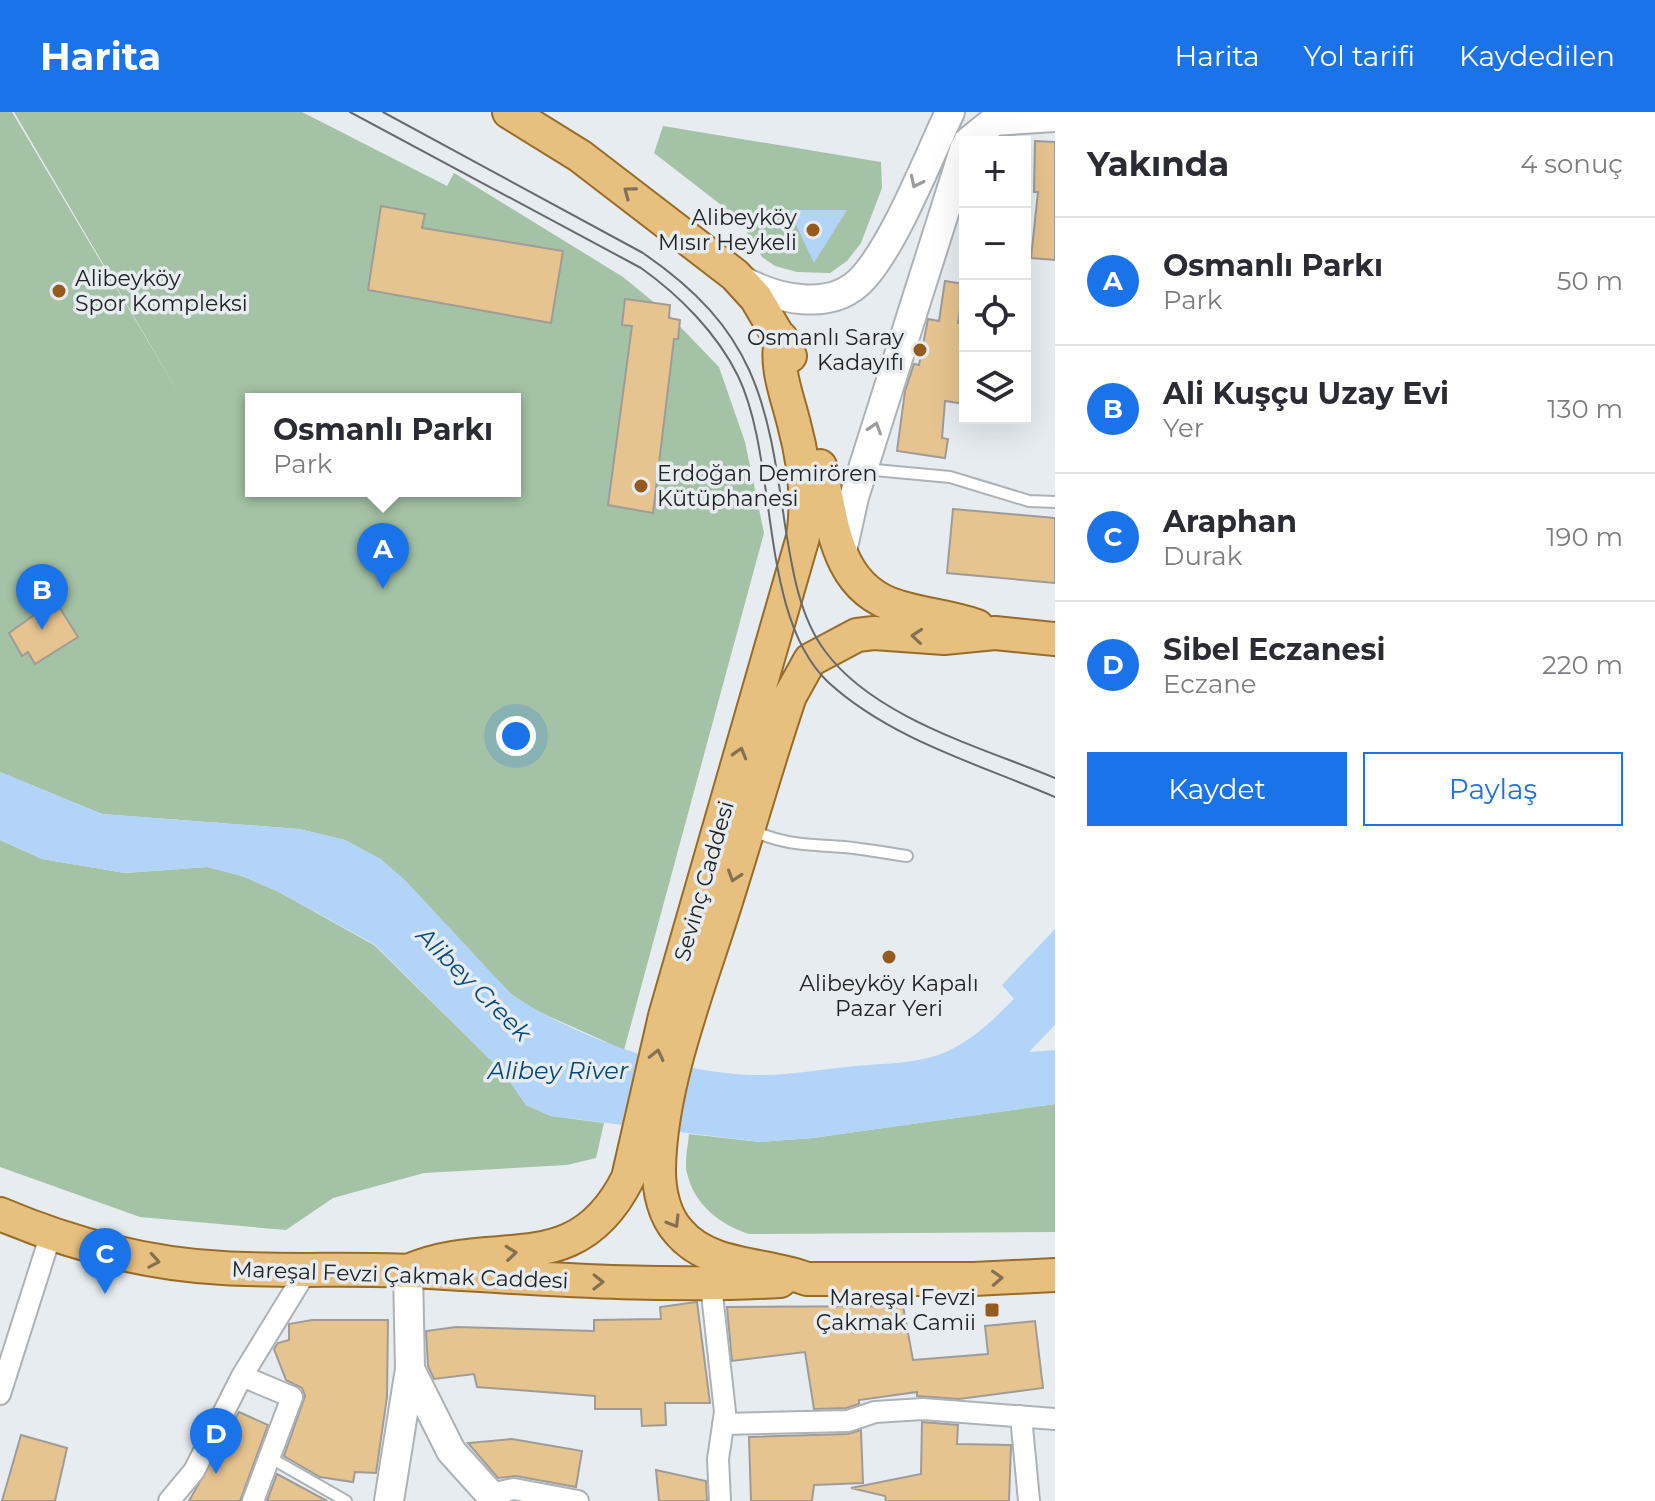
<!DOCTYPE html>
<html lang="tr">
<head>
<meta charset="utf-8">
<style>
	:root { --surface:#fff; --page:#f7f7f7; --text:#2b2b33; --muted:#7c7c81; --line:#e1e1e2; --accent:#1a73e8 }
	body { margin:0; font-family:Montserrat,sans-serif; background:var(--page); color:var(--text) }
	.controls { position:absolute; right:24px; top:24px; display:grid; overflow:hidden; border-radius:0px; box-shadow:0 8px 32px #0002 }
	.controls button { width:72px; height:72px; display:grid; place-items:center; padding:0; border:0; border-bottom:2px solid var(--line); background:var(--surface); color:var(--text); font:40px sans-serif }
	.you { position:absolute; left:516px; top:624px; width:28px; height:28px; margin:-20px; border:6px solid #fff; border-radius:50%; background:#1a73e8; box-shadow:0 0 0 12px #1a73e833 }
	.badge { display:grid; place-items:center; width:52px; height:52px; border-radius:50%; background:var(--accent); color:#fff; font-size:26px; font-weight:700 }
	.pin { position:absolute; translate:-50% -66px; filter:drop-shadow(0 2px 4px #0008) }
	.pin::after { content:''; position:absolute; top:42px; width:28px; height:24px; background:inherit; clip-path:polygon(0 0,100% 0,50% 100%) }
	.popup { position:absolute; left:245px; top:281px; width:276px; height:104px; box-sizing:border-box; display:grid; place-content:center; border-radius:0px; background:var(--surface); filter:drop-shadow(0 2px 6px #0005); font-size:26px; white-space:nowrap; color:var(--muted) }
	.popup b { font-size:30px; color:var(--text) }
	.popup::after { content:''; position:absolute; left:50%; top:100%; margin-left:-16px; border:16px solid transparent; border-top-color:var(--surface) }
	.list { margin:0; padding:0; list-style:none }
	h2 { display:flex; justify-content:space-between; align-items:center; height:104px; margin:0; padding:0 32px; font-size:34px }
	h2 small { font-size:26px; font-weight:400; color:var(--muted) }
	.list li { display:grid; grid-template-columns:52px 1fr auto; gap:24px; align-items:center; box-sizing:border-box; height:128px; padding:0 32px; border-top:2px solid var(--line) }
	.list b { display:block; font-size:30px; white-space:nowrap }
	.list p { margin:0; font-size:26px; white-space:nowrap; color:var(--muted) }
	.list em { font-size:26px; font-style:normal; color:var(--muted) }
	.actions { display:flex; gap:16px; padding:24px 32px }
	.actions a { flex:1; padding:18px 0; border:2px solid var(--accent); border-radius:0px; text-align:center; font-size:28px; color:var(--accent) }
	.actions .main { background:var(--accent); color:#fff }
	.icon { flex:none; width:44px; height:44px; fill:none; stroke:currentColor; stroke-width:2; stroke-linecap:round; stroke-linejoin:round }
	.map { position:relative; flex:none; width:1055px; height:1389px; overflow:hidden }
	header { display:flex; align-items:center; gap:48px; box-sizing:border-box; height:112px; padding:0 40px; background:var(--accent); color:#fff }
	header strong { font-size:38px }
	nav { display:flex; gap:44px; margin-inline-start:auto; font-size:28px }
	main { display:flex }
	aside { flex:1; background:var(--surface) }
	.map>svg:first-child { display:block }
</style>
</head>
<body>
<header>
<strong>Harita</strong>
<nav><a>Harita</a><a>Yol tarifi</a><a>Kaydedilen</a></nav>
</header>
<main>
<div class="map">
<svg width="1055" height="1389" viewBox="0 0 1055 1389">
	<rect width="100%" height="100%" fill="#e7ecf0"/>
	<path fill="#a4c2a6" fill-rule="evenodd" d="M 0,0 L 12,0 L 184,290 L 14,0 L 302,0 L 447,74 L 454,61 L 623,165 L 667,201 L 719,255 L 745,330 L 764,421 L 624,938 L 535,898 L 511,882 L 380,747 L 345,728 L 299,717 L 102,702 L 0,660 ZM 251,287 L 515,287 L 515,379 L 251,379 Z
		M 663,14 L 881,50 L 882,76 L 861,131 L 847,149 L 830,161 L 797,160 L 775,154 L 762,145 L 738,106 L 654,41 Z
		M 0,728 L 42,747 L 125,761 L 207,755 L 242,764 L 277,779 L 374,833 L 504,961 L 526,993 L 551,1004 L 604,1011 L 596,1046 L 567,1053 L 424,1061 L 333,1086 L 286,1118 L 140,1105 L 0,1055 Z
		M 1055,992 L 1055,1120 L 749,1122 C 721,1113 694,1093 687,1061 C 684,1050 688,1034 689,1022 L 760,1030 L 812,1026 Z"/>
	<path fill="#b1d4f8" d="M 789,98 L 847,98 L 814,151 Z
		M 0,660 L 102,702 L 299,717 L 345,728 L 381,747 L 406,769 L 511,882 C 575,925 674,961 753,963 C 787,964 822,957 856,954 C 888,951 923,952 952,937 C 976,925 995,906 1014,887 L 1002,873 L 1055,817 L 1055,913 L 1029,940 L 1055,938 L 1055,992 L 812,1026 L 760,1030 L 551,1004 L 526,993 L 504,961 L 374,832 L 277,779 L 242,764 L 207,755 L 125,761 L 42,747 L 0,728 Z"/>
	<path fill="#e6c490" stroke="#9f9c97" stroke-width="2" d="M 1035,29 L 1055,30 L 1055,148 L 1031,146 L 1038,80 L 1034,80 Z
		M 381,94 L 425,102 L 422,116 L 563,139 L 551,211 L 368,178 Z
		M 945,169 L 964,172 L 958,211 L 965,212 L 965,292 L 945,289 L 942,326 L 948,327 L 945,346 L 897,339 L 905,279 L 914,252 L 919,253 L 928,207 L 939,209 Z
		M 625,187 L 670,193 L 669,206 L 680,208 L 678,227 L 674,227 L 653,401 L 608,393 L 632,214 L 622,213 Z
		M 953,397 L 1055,406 L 1055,471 L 947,461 Z
		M 53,485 L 78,525 L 35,552 L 28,540 L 22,544 L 9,521 L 34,503 L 30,496 Z
		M 697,1190 L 710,1291 L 665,1291 L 666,1313 L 642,1314 L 641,1297 L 595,1297 L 595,1284 L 477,1275 L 474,1262 L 434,1267 L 428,1254 L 426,1219 L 456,1215 L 594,1219 L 594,1208 L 661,1207 L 660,1195 Z
		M 903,1194 L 913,1248 L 988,1242 L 985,1214 L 1035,1209 L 1043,1276 L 959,1287 L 917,1284 L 917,1280 L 859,1288 L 859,1292 L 846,1296 L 814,1297 L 805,1240 L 732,1249 L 727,1195 Z
		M 312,1208 L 388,1208 L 387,1285 L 376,1361 L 355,1360 L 353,1370 L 320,1365 L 284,1344 L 305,1284 L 302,1276 L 286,1268 L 274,1237 L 278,1231 L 289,1228 L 289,1212 Z
		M 239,1300 L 268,1313 L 240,1389 L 189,1389 Z
		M 922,1310 L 958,1313 L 957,1332 L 1011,1333 L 1009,1389 L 886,1389 L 885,1384 L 851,1376 L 921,1362 Z
		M 861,1318 L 863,1371 L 814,1373 L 812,1389 L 751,1389 L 749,1325 L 848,1322 Z
		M 21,1323 L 67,1336 L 55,1389 L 2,1389 Z
		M 512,1327 L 582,1339 L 576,1375 L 516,1364 L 498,1366 L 468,1331 Z
		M 656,1358 L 706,1369 L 707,1389 L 659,1389 Z
		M 277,1362 L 327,1389 L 267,1389 Z"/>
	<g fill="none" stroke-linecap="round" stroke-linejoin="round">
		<defs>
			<path id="lane" d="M 864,357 L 950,365 L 1029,389 L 1055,390
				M 751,718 C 787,734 807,732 844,735 C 865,737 886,741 907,744
				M 269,1345 L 346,1389"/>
			<path id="street" d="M 711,1173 L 725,1300 L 718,1347 L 720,1389
				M 242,1264 L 292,1285 L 253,1389
				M 0,1282 L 51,1122
				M 1021,1304 L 1029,1389
				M 723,1312 L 848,1309 L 875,1300 L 923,1297 L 1055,1307
				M 490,1382 L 514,1377 L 578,1389
				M 169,1389 L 194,1359 L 242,1264 L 307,1158"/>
			<path id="secondary" d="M 968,30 L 994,9 L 1055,5
				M 738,166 C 774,187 832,202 864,165 C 896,129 928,46 950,0
				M 841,444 L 854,385 L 965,35
				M 410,1257 L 451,1339 L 496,1389
				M 389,1389 L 410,1257 L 408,1159"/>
			<path id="primary" d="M 509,0 L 580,44 L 735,163 L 756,186 L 790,244
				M 820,354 C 833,409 834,477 899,495 C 925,503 951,505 977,514
				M 1055,527 L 995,521 L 944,526 L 874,521 L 857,523 L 810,548 L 790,584 C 766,655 746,727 723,799 C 698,878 660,974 659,1058 C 659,1079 664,1104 679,1120 C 709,1156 766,1151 807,1167 L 974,1167 L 1055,1163
				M 0,1102 C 71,1132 145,1152 223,1156 C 285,1160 348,1156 411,1159 C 534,1166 656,1176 780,1169
				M 408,1159 C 495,1121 575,1172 628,1066 L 665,904 L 803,425 C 809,387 804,349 794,312 C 787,283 775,256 781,226"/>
		</defs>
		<use href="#lane" stroke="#adb2b6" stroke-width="14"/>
		<use href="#street" stroke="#adb2b6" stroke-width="24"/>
		<use href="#secondary" stroke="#adb2b6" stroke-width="32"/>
		<use href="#primary" stroke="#986c28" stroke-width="36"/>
		<use href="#lane" stroke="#fff" stroke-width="10"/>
		<use href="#street" stroke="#fff" stroke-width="20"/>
		<use href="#secondary" stroke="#fff" stroke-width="28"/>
		<use href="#primary" stroke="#e7bf7f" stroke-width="32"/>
		<path stroke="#676a6c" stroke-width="2" d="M 350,0 L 641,156 C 679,183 717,221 738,264 C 779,349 758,503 828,570 C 890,627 978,652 1055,685
			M 383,0 L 643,141 C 755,218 767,286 785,413 C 792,456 799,504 825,539 C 874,606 981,635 1055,666"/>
	</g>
	<defs><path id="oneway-chevron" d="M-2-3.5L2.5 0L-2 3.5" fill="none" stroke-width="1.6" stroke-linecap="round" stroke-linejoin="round" transform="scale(2)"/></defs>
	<g stroke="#9c9c9d">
		<use href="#oneway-chevron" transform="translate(916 70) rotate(116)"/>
		<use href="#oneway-chevron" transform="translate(875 316) rotate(-72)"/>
	</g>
	<g stroke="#847152">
		<use href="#oneway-chevron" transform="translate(629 80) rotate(-143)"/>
		<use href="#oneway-chevron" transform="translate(917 524) rotate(-175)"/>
		<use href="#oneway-chevron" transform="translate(740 641) rotate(-74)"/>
		<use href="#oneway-chevron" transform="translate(734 764) rotate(108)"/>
		<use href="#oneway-chevron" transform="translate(657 943) rotate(-77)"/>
		<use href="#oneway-chevron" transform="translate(674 1110) rotate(59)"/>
		<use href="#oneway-chevron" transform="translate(511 1141) rotate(-6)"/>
		<use href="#oneway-chevron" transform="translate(154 1149) rotate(10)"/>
		<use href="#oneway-chevron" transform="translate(997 1166) rotate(-3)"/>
		<use href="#oneway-chevron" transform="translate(598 1170) rotate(1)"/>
	</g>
	<g fill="#975a1d" stroke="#e7ecf0" stroke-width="3">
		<circle cx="813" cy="118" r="8"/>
		<circle cx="59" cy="179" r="8"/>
		<circle cx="920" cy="238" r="8"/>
		<circle cx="641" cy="374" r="8"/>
		<circle cx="889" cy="845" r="8"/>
		<rect x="984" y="1190" width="16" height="16" rx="4"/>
	</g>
	<g text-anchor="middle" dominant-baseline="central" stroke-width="7" stroke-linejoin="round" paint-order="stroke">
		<g font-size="22" fill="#222325" stroke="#e7ecf0" text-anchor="end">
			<text x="797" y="105">Alibeyköy<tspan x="797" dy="25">Mısır Heykeli</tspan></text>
			<text x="75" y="166" text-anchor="start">Alibeyköy<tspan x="75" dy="25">Spor Kompleksi</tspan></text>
			<text x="904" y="225">Osmanlı Saray<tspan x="904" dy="25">Kadayıfı</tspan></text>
			<text x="657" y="361" text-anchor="start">Erdoğan Demirören<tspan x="657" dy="25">Kütüphanesi</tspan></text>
			<text x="889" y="871" text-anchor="middle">Alibeyköy Kapalı<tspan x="889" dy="25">Pazar Yeri</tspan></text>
			<text x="976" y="1185">Mareşal Fevzi<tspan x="976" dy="25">Çakmak Camii</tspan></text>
		</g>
		<g font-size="22" fill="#222325" stroke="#e7ecf0">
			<text transform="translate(704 769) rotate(-74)">Sevinç Caddesi</text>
			<text transform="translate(400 1163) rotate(2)">Mareşal Fevzi Çakmak Caddesi</text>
		</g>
		<g font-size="24" font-style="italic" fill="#03497e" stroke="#e7ecf0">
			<text transform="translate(474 872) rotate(45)">Alibey Creek</text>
			<text x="558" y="958">Alibey River</text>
		</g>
	</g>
</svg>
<div class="controls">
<button>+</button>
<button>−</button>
<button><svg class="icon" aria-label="locate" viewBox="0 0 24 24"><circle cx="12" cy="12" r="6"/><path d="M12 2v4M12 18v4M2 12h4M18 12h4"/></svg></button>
<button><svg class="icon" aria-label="layers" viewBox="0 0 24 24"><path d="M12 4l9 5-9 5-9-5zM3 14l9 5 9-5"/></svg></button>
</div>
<div class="you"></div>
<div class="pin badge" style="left:383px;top:477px">A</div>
<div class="popup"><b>Osmanlı Parkı</b>Park</div>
<div class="pin badge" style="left:42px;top:518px">B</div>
<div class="pin badge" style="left:105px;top:1182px">C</div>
<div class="pin badge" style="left:216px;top:1362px">D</div>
</div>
<aside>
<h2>Yakında<small>4 sonuç</small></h2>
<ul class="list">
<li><span class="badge">A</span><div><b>Osmanlı Parkı</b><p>Park</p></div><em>50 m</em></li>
<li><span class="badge">B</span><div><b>Ali Kuşçu Uzay Evi</b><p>Yer</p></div><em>130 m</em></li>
<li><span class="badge">C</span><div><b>Araphan</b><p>Durak</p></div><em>190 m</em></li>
<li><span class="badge">D</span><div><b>Sibel Eczanesi</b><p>Eczane</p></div><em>220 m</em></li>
</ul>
<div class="actions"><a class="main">Kaydet</a><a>Paylaş</a></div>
</aside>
</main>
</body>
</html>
